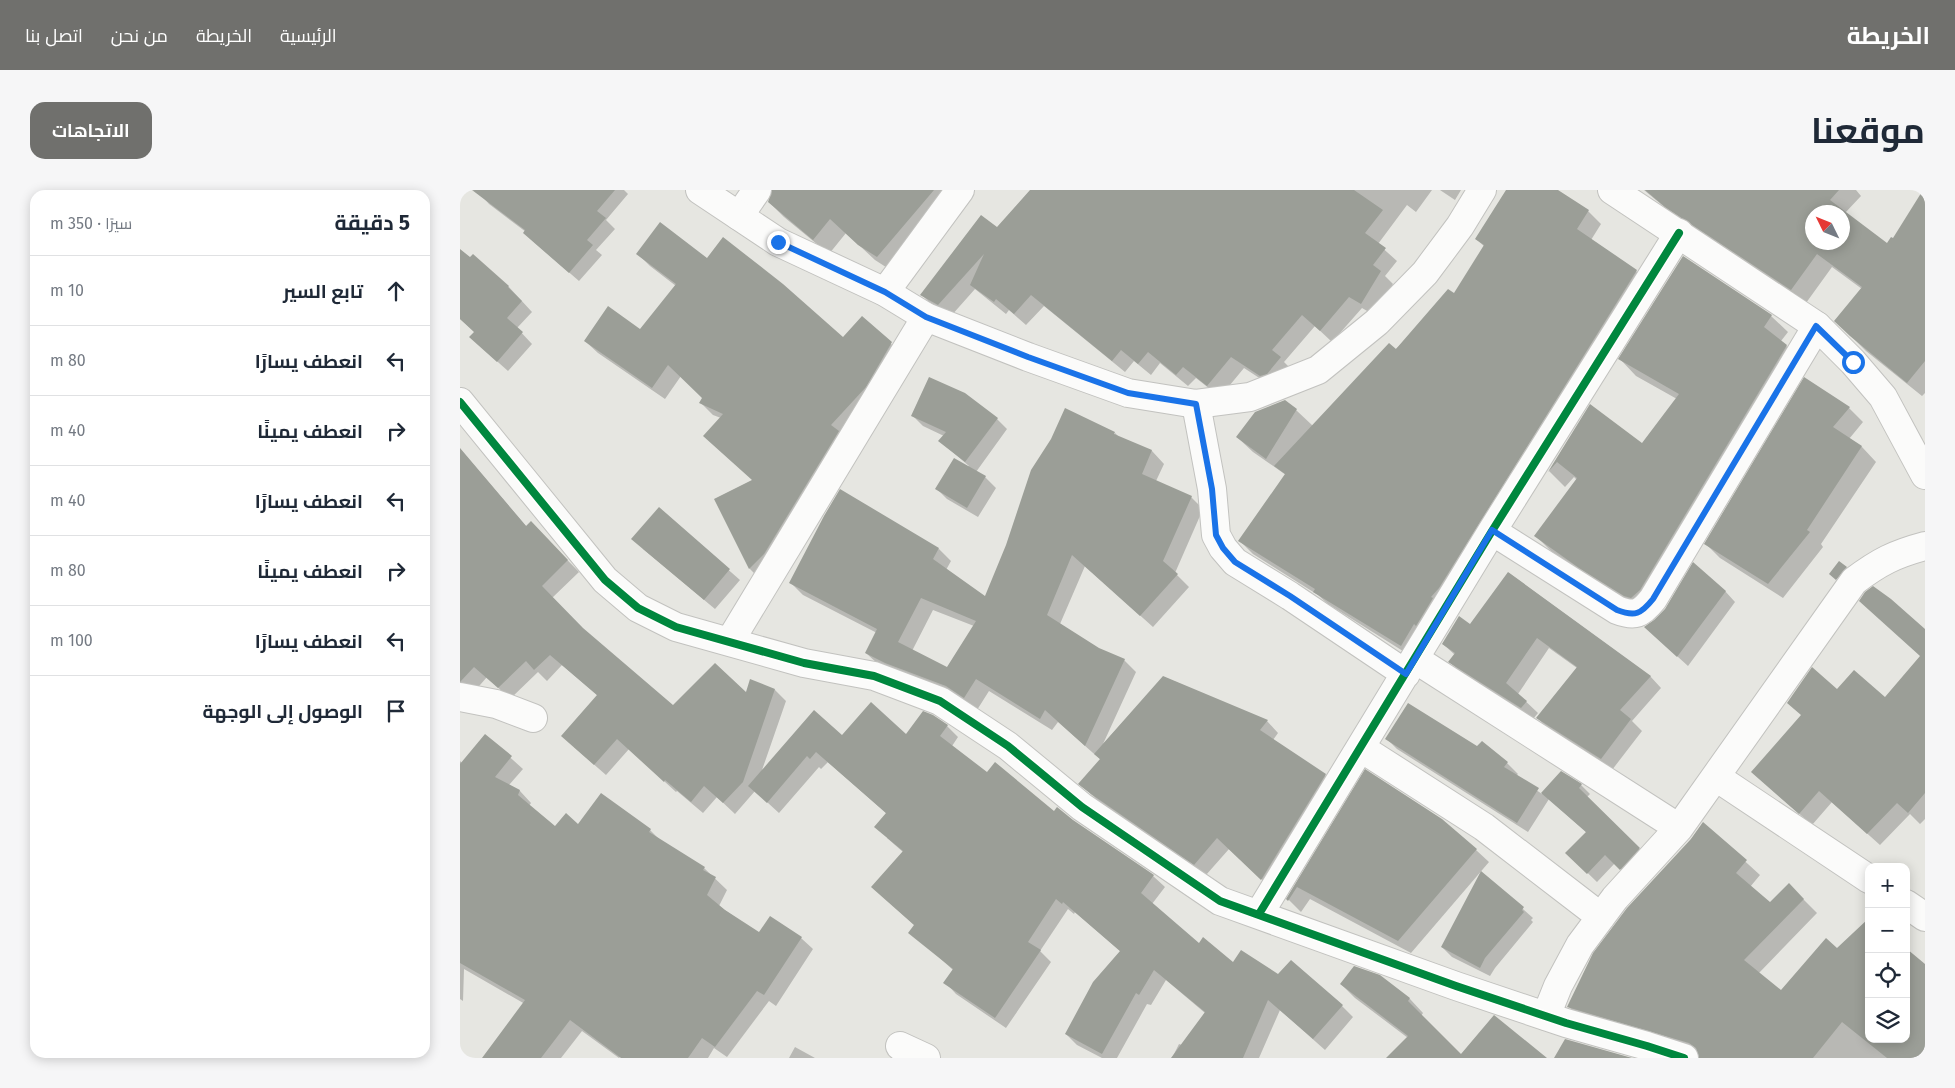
<!DOCTYPE html>
<html lang="ar">
<head>
<meta charset="utf-8">
<style>
	:root { --surface:#fff; --page:#f6f6f7; --text:#1f2937; --muted:#747a83; --line:#e0e1e3; --accent:#70706d }
	body { margin:0; font-family:"Fira Sans",Cairo,sans-serif; background:var(--page); color:var(--text); direction:rtl }
	.controls { position:absolute; right:15px; bottom:15px; display:grid; overflow:hidden; border-radius:10px; box-shadow:0 2px 12px #0003 }
	.controls button { width:45px; height:45px; display:grid; place-items:center; padding:0; border:0; border-bottom:1px solid var(--line); background:var(--surface); color:var(--text); font:25px sans-serif }
	.compass { position:absolute; left:1345px; top:15px; width:45px; height:45px; border-radius:50%; background:var(--surface); box-shadow:0 2px 12px #0003; rotate:313deg }
	.stop { position:absolute; width:15px; height:15px; margin:-11px; border:4px solid #1a73e8; border-radius:50%; background:#fff }
	.stop.end { background:#1a73e8; border-color:#fff; box-shadow:0 1px 5px #0008 }
	.list { margin:0; padding:0; list-style:none }
	h2 { display:flex; justify-content:space-between; align-items:center; height:65px; margin:0; padding:0 20px; font-size:21px }
	h2 small { font-size:16px; font-weight:400; color:var(--muted) }
	.list li { display:grid; grid-template-columns:32px 1fr auto; gap:15px; align-items:center; box-sizing:border-box; height:70px; padding:0 20px; border-top:1px solid var(--line) }
	.list b { display:block; font-size:19px; white-space:nowrap }
	.list em { font-size:16px; font-style:normal; color:var(--muted) }
	.icon { flex:none; width:28px; height:28px; fill:none; stroke:currentColor; stroke-width:2; stroke-linecap:round; stroke-linejoin:round }
	.map { position:relative; flex:none; width:1465px; height:868px; overflow:hidden; direction:ltr; border-radius:15px }
	header { display:flex; align-items:center; gap:30px; box-sizing:border-box; height:70px; padding:0 25px; background:var(--accent); color:#fff }
	header strong { font-size:24px }
	nav { display:flex; gap:28px; margin-inline-start:auto; font-size:18px }
	.intro { display:flex; align-items:center; justify-content:space-between; box-sizing:border-box; height:120px; padding:0 30px }
	h1 { margin:0; font-size:35px }
	.button { padding:12px 22px; border-radius:15px; background:var(--accent); color:#fff; font-size:18px; font-weight:700 }
	main { display:flex; gap:30px; padding:0 30px }
	aside { flex:1; background:var(--surface); border-radius:15px; box-shadow:0 2px 12px #0003 }
	.map>svg:first-child { display:block }
</style>
</head>
<body>
<header>
<strong>الخريطة</strong>
<nav><a>الرئيسية</a><a>الخريطة</a><a>من نحن</a><a>اتصل بنا</a></nav>
</header>
<div class="intro"><h1>موقعنا</h1><a class="button">الاتجاهات</a></div>
<main>
<div class="map">
<svg width="1465" height="868" viewBox="0 0 1465 868">
	<rect width="100%" height="100%" fill="#e6e6e1"/>
	<path fill="#0003" fill-rule="evenodd" d="M 22,0 L 164,0 L 168,4 L 146,30 L 155,39 L 136,60 L 142,65 L 119,91 L 74,52 L 66,42 L 29,14 L 20,4 Z
		M 314,0 L 490,0 L 432,81 L 415,70 L 386,43 L 369,64 L 324,27 L 309,12 Z
		M 571,0 L 972,0 L 956,22 L 947,15 L 918,54 L 937,71 L 925,86 L 933,94 L 914,125 L 902,118 L 872,152 L 855,136 L 824,172 L 832,180 L 813,197 L 784,178 L 760,207 L 736,188 L 728,196 L 700,173 L 691,185 L 674,171 L 665,182 L 584,116 L 566,135 L 549,120 L 546,124 L 515,99 L 491,126 L 474,117 L 462,105 L 537,39 Z
		M 980,0 L 1001,0 L 995,10 Z
		M 1048,0 L 1095,0 L 1128,21 L 1141,34 L 1131,50 L 1176,81 L 1189,94 L 954,468 L 868,414 L 858,405 L 793,364 L 780,351 L 826,285 L 793,262 L 777,247 L 836,220 L 853,236 L 994,105 L 1025,57 L 1016,49 Z
		M 1184,0 L 1396,0 L 1401,6 L 1385,23 L 1427,55 L 1433,50 L 1465,0 L 1465,203 L 1462,206 L 1406,161 L 1376,131 L 1402,99 L 1372,77 L 1346,113 L 1221,31 ZM 1352,22 L 1382,22 L 1382,52 L 1352,52 Z
		M 178,64 L 247,70 L 383,149 L 403,128 L 444,166 L 302,391 L 290,379 L 255,309 L 293,290 L 261,228 L 253,225 L 241,213 L 243,208 L 221,186 L 205,209 L 138,163 L 125,151 L 180,140 L 216,96 L 190,76 Z
		M 1223,68 L 1311,126 L 1328,142 L 1321,151 L 1343,172 L 1181,422 L 1092,362 L 1076,346 L 1117,290 L 1114,287 L 1105,297 L 1089,281 L 1130,216 L 1182,255 L 1217,209 L 1176,186 L 1160,169 Z
		M 0,81 L 48,96 L 72,122 L 57,138 L 72,154 L 48,181 L 21,157 L 15,142 L 0,129 Z
		M 1345,189 L 1389,218 L 1403,232 L 1389,249 L 1402,257 L 1416,272 L 1361,354 L 1363,357 L 1323,408 L 1260,368 L 1246,354 Z
		M 453,226 L 537,229 L 547,239 L 516,282 L 525,287 L 536,298 L 518,327 L 487,309 L 477,299 L 509,276 L 480,251 L 484,246 L 463,236 Z
		M 655,243 L 659,247 L 692,261 L 704,274 L 696,291 L 731,307 L 743,319 L 715,383 L 729,397 L 693,437 L 625,376 L 600,434 L 639,459 L 664,470 L 676,482 L 643,554 L 704,487 L 807,531 L 818,543 L 813,550 L 865,585 L 877,596 L 813,700 L 769,659 L 746,685 L 644,616 L 620,594 L 641,570 L 598,532 L 592,540 L 529,501 L 517,520 L 419,475 L 406,463 L 417,443 L 343,405 L 331,393 L 479,359 L 491,371 L 486,380 L 525,407 ZM 473,420 L 514,436 L 487,478 L 452,461 Z
		M 0,259 L 67,337 L 71,333 L 119,382 L 92,408 L 124,441 L 213,517 L 315,500 L 326,511 L 301,583 L 382,547 L 446,546 L 487,536 L 498,547 L 492,556 L 527,583 L 594,623 L 612,631 L 693,686 L 705,697 L 692,714 L 739,754 L 774,773 L 819,786 L 882,816 L 893,827 L 865,860 L 820,820 L 799,868 L 712,868 L 719,854 L 722,855 L 745,823 L 706,790 L 691,815 L 687,814 L 657,868 L 642,868 L 617,855 L 606,844 L 661,762 L 615,722 L 614,724 L 608,719 L 580,761 L 591,772 L 546,838 L 496,804 L 485,792 L 493,780 L 471,760 L 470,749 L 412,697 L 443,662 L 427,648 L 427,624 L 368,572 L 361,579 L 359,577 L 319,623 L 295,601 L 275,624 L 257,607 L 243,623 L 217,601 L 216,602 L 169,559 L 146,585 L 114,557 L 138,506 L 102,475 L 87,491 L 78,482 L 50,509 L 27,487 L 13,503 L 0,508 Z
		M 199,319 L 280,390 L 255,419 L 183,359 Z
		M 1049,383 L 1190,486 L 1201,498 L 1172,531 L 1182,541 L 1152,580 L 1089,539 L 1077,528 L 1117,478 L 1089,458 L 1058,504 L 1078,523 L 1073,529 L 1001,483 L 990,472 L 995,465 L 983,454 L 1010,436 Z
		M 1265,401 L 1275,412 L 1228,476 L 1196,447 Z
		M 1465,441 L 1465,629 L 1460,634 L 1450,624 L 1420,655 L 1372,612 L 1352,635 L 1292,582 L 1377,501 L 1425,509 L 1461,466 Z
		M 25,545 L 63,579 L 49,595 L 60,601 L 71,613 L 69,616 L 95,638 L 119,636 L 190,640 L 201,651 L 244,678 L 267,700 L 259,716 L 299,744 L 341,748 L 353,759 L 316,816 L 309,811 L 267,867 L 254,858 L 248,868 L 173,868 L 165,862 L 159,868 L 122,841 L 101,868 L 37,868 L 65,814 L 4,779 L 3,811 L 0,809 L 0,571 L 2,573 Z
		M 927,549 L 1017,558 L 1022,552 L 1047,573 L 1058,584 L 1056,586 L 1082,604 L 1121,595 L 1130,604 L 1127,607 L 1188,668 L 1170,688 L 1155,673 L 1137,692 L 1107,663 L 1127,643 L 1089,609 L 1068,642 L 937,559 Z
		M 906,581 L 1016,660 L 1029,672 L 951,763 L 850,709 L 841,722 L 828,709 Z
		M 1243,633 L 1300,685 L 1290,697 L 1310,714 L 1329,695 L 1357,723 L 1298,784 L 1321,802 L 1366,750 L 1409,849 L 1446,849 L 1446,762 L 1447,761 L 1465,775 L 1465,868 L 1240,868 L 1240,865 L 1122,830 L 1108,816 Z
		M 1022,683 L 1073,728 L 1071,730 L 1073,732 L 1035,778 L 1030,786 L 992,767 L 982,757 Z
		M 919,786 L 950,809 L 963,823 L 961,826 L 1001,866 L 1085,868 L 928,868 L 948,848 L 895,808 L 881,794 Z
		M 335,857 L 355,868 L 329,868 Z"/>
	<path fill="#9b9e97" fill-rule="evenodd" d="M 12,0 L 155,0 L 137,21 L 146,28 L 127,50 L 133,55 L 109,83 L 63,43 L 65,40 Z
		M 312,0 L 474,0 L 417,67 L 398,55 L 370,29 L 353,50 L 308,12 Z
		M 570,0 L 894,0 L 923,20 L 905,43 L 926,58 L 913,75 L 921,81 L 901,114 L 889,107 L 860,141 L 842,125 L 812,160 L 821,167 L 807,184 L 800,186 L 771,167 L 747,196 L 723,177 L 716,185 L 688,162 L 678,174 L 661,160 L 652,171 L 571,105 L 554,124 L 536,109 L 534,112 L 510,95 L 524,64 L 478,115 L 460,105 L 521,25 L 537,37 Z
		M 1046,0 L 1098,0 L 1129,20 L 1117,39 L 1177,80 L 979,398 L 971,407 L 973,408 L 956,436 L 954,434 L 941,456 L 853,402 L 855,399 L 778,351 L 825,284 L 814,276 L 929,153 L 936,159 L 988,99 L 994,103 L 1024,55 L 1015,49 Z
		M 1185,0 L 1379,0 L 1370,10 L 1427,53 L 1431,47 L 1433,48 L 1463,0 L 1465,0 L 1465,171 L 1447,193 L 1390,146 L 1374,131 L 1402,97 L 1357,64 L 1331,100 L 1205,17 ZM 1352,22 L 1382,22 L 1382,52 L 1352,52 Z
		M 200,32 L 247,68 L 263,47 L 323,94 L 383,147 L 402,126 L 432,152 L 406,197 L 371,235 L 379,241 L 304,364 L 289,379 L 254,309 L 292,290 L 243,246 L 263,224 L 239,213 L 242,208 L 208,175 L 192,198 L 124,151 L 148,116 L 180,139 L 216,94 L 176,64 Z
		M 0,59 L 10,67 L 13,64 L 49,96 L 48,97 L 62,111 L 47,128 L 63,142 L 37,172 L 9,147 L 14,142 L 0,129 Z
		M 1223,66 L 1312,125 L 1304,137 L 1327,155 L 1180,400 L 1171,408 L 1164,406 L 1119,378 L 1074,346 L 1117,288 L 1097,272 L 1088,282 L 1130,214 L 1182,253 L 1219,204 L 1158,169 Z
		M 469,187 L 505,203 L 538,228 L 505,272 L 478,251 L 486,242 L 451,226 Z
		M 1344,187 L 1390,217 L 1373,237 L 1402,256 L 1347,340 L 1350,342 L 1308,394 L 1244,354 Z
		M 825,210 L 837,219 L 806,269 L 776,247 L 795,222 Z
		M 605,218 L 655,242 L 654,244 L 692,260 L 682,284 L 732,306 L 703,371 L 718,384 L 680,426 L 612,365 L 587,425 L 639,458 L 665,469 L 625,556 L 585,520 L 580,529 L 516,489 L 504,508 L 486,496 L 425,473 L 405,463 L 417,439 L 329,393 L 364,326 L 380,299 L 479,358 L 473,369 L 525,406 L 546,355 L 571,280 L 591,249 ZM 461,408 L 516,431 L 487,477 L 438,452 Z
		M 0,258 L 66,336 L 71,331 L 108,370 L 82,396 L 123,438 L 213,515 L 255,473 L 286,502 L 290,489 L 315,499 L 283,592 L 263,613 L 244,596 L 231,612 L 205,590 L 204,592 L 157,549 L 134,575 L 101,546 L 137,505 L 90,465 L 74,480 L 66,471 L 38,498 L 14,477 L 0,492 Z
		M 494,268 L 526,286 L 507,318 L 475,299 Z
		M 199,317 L 270,379 L 244,410 L 171,349 Z
		M 1379,371 L 1387,377 L 1376,390 L 1369,384 Z
		M 1233,372 L 1266,401 L 1217,467 L 1184,437 L 1194,430 L 1205,419 Z
		M 1048,382 L 1191,486 L 1160,520 L 1171,529 L 1141,569 L 1076,528 L 1117,477 L 1077,448 L 1046,493 L 1067,511 L 1061,518 L 988,472 L 995,463 L 982,454 L 999,426 L 1010,434 Z
		M 1413,396 L 1431,409 L 1465,439 L 1465,603 L 1448,623 L 1437,613 L 1407,644 L 1359,601 L 1339,624 L 1291,582 L 1341,525 L 1327,513 L 1352,477 L 1377,499 L 1394,480 L 1425,507 L 1460,466 L 1399,411 L 1405,402 Z
		M 703,486 L 808,530 L 800,540 L 866,584 L 801,690 L 757,648 L 734,675 L 631,604 L 618,594 L 640,569 L 634,564 Z
		M 411,512 L 446,544 L 463,521 L 473,525 L 488,535 L 480,546 L 527,582 L 535,572 L 594,621 L 597,617 L 613,630 L 694,685 L 681,703 L 739,753 L 743,747 L 773,772 L 781,760 L 818,784 L 831,770 L 883,815 L 853,849 L 808,810 L 783,868 L 711,868 L 745,822 L 694,780 L 679,805 L 676,803 L 642,864 L 605,844 L 633,792 L 660,761 L 603,712 L 602,714 L 596,709 L 568,752 L 581,760 L 535,828 L 483,793 L 493,779 L 448,743 L 454,735 L 411,697 L 443,661 L 414,637 L 426,623 L 356,562 L 350,569 L 347,566 L 307,613 L 288,596 L 354,520 L 382,545 Z
		M 948,513 L 1017,556 L 1022,551 L 1048,572 L 1044,577 L 1079,598 L 1057,633 L 925,549 Z
		M 25,544 L 52,566 L 35,587 L 60,600 L 58,605 L 95,636 L 106,623 L 118,634 L 141,603 L 191,639 L 189,642 L 245,677 L 243,680 L 256,687 L 247,705 L 265,720 L 299,742 L 310,726 L 342,747 L 304,805 L 297,801 L 255,857 L 242,848 L 228,868 L 161,868 L 110,830 L 81,868 L 22,868 L 65,810 L 0,773 L 0,574 Z
		M 905,579 L 982,629 L 1017,659 L 938,751 L 837,697 L 828,711 L 826,709 Z
		M 1101,581 L 1122,594 L 1119,598 L 1180,658 L 1160,680 L 1145,665 L 1127,684 L 1105,663 L 1126,642 L 1081,603 Z
		M 1243,632 L 1287,670 L 1276,683 L 1310,712 L 1329,693 L 1344,709 L 1284,770 L 1321,800 L 1366,748 L 1377,758 L 1409,728 L 1409,849 L 1446,849 L 1447,759 L 1465,774 L 1465,868 L 1427,868 L 1382,832 L 1353,868 L 1239,868 L 1236,858 L 1229,853 L 1107,817 L 1133,763 L 1167,718 L 1231,649 Z
		M 1021,681 L 1064,717 L 1062,720 L 1064,722 L 1025,768 L 1020,778 L 981,757 Z
		M 894,776 L 920,785 L 950,808 L 948,811 L 1001,864 L 1034,825 L 1087,868 L 926,868 L 948,846 L 880,794 Z
		M 1105,849 L 1172,868 L 1094,868 Z"/>
	<g fill="none" stroke-linecap="round" stroke-linejoin="round">
		<defs>
			<path id="minor" d="M 279,26 L 297,0
				M 425,102 L 500,0
				M 736,214 L 752,299 L 756,345 L 763,358 L 775,372 L 830,406 L 946,484
				M 1032,341 L 1157,420 C 1175,427 1181,424 1193,409 L 1357,136
				M 270,451 L 466,127
				M 955,469 L 1219,638 L 1155,708 L 1120,755 L 1098,796 L 1086,826
				M 0,507 L 36,514 L 73,528
				M 901,558 L 1024,637 L 1141,727
				M 1256,587 L 1409,689
				M 1219,638 L 1394,391 C 1419,372 1435,364 1465,356
				M 1446,714 L 1465,727
				M 799,724 L 1032,341 L 1219,43
				M 440,856 L 466,868"/>
			<path id="tertiary" d="M 0,212 L 145,390 L 178,418 L 216,437 L 344,473 L 414,486 L 480,511 L 548,556 L 622,617 L 760,711 L 996,796 L 1106,833 L 1187,856 L 1224,868"/>
			<path id="secondary" d="M 240,0 L 318,52 L 425,102 L 466,127 L 568,167 L 668,203 L 736,214 L 790,207 L 858,180 L 917,132 L 965,83 L 1000,36 L 1022,0
				M 1152,0 L 1357,136 L 1393,172 L 1423,207 L 1465,285"/>
		</defs>
		<use href="#minor" stroke="#c2c2bf" stroke-width="30"/>
		<use href="#tertiary" stroke="#c2c2bf" stroke-width="30"/>
		<use href="#secondary" stroke="#c2c2bf" stroke-width="30"/>
		<use href="#minor" stroke="#fbfbfa" stroke-width="28"/>
		<use href="#tertiary" stroke="#fbfbfa" stroke-width="28"/>
		<use href="#secondary" stroke="#fbfbfa" stroke-width="28"/>
		<defs>
			<path id="cycleway" d="M 0,212 L 145,390 L 178,418 L 216,437 L 344,473 L 414,486 L 480,511 L 548,556 L 622,617 L 760,711 L 996,796 L 1106,833 L 1187,856 L 1224,868
				M 799,724 L 1032,341 L 1219,43"/>
		</defs>
		<use href="#cycleway" stroke="#fffffe" stroke-width="11"/>
		<use href="#cycleway" stroke="#00873e" stroke-width="8"/>
	</g>
	<g fill="none" stroke-linecap="round" stroke-linejoin="round">
		<path stroke="#1a73e8" stroke-width="6" d="M 318,52 L 425,102 L 466,127 L 568,167 L 668,203 L 736,214 L 752,299 L 756,345 L 763,358 L 775,372 L 830,406 L 946,484 L 1032,340 L 1157,420 C 1175,427 1181,424 1193,409 L 1356,136 L 1393,172"/>
	</g>
</svg>
<div class="controls">
<button>+</button>
<button>−</button>
<button><svg class="icon" aria-label="locate" viewBox="0 0 24 24"><circle cx="12" cy="12" r="6"/><path d="M12 2v4M12 18v4M2 12h4M18 12h4"/></svg></button>
<button><svg class="icon" aria-label="layers" viewBox="0 0 24 24"><path d="M12 4l9 5-9 5-9-5zM3 14l9 5 9-5"/></svg></button>
</div>
<svg class="compass" viewBox="-18 -18 36 36"><path d="M0-13l5 13h-10z" fill="#e53935"/><path d="M0 13l5-13h-10z" fill="#747a83"/></svg>
<div class="stop" style="left:1393px;top:172px"></div>
<div class="stop end" style="left:318px;top:52px"></div>
</div>
<aside>
<h2>5 دقيقة<small>سيرًا · 350 m</small></h2>
<ul class="list">
<li><svg class="icon" aria-label="ahead" viewBox="0 0 24 24"><path d="M12 20V5M6 11l6-6 6 6"/></svg><div><b>تابع السير</b></div><em>10 m</em></li>
<li><svg class="icon" aria-label="left" viewBox="0 0 24 24"><path d="M17 20v-9H6M10 6l-5 5 5 5"/></svg><div><b>انعطف يسارًا</b></div><em>80 m</em></li>
<li><svg class="icon" aria-label="right" viewBox="0 0 24 24"><path d="M7 20v-9h11M14 6l5 5-5 5"/></svg><div><b>انعطف يمينًا</b></div><em>40 m</em></li>
<li><svg class="icon" aria-label="left" viewBox="0 0 24 24"><path d="M17 20v-9H6M10 6l-5 5 5 5"/></svg><div><b>انعطف يسارًا</b></div><em>40 m</em></li>
<li><svg class="icon" aria-label="right" viewBox="0 0 24 24"><path d="M7 20v-9h11M14 6l5 5-5 5"/></svg><div><b>انعطف يمينًا</b></div><em>80 m</em></li>
<li><svg class="icon" aria-label="left" viewBox="0 0 24 24"><path d="M17 20v-9H6M10 6l-5 5 5 5"/></svg><div><b>انعطف يسارًا</b></div><em>100 m</em></li>
<li><svg class="icon" aria-label="arrive" viewBox="0 0 24 24"><path d="M6 21V4h12l-3 4 3 4H6"/></svg><div><b>الوصول إلى الوجهة</b></div></li>
</ul>
</aside>
</main>
</body>
</html>
